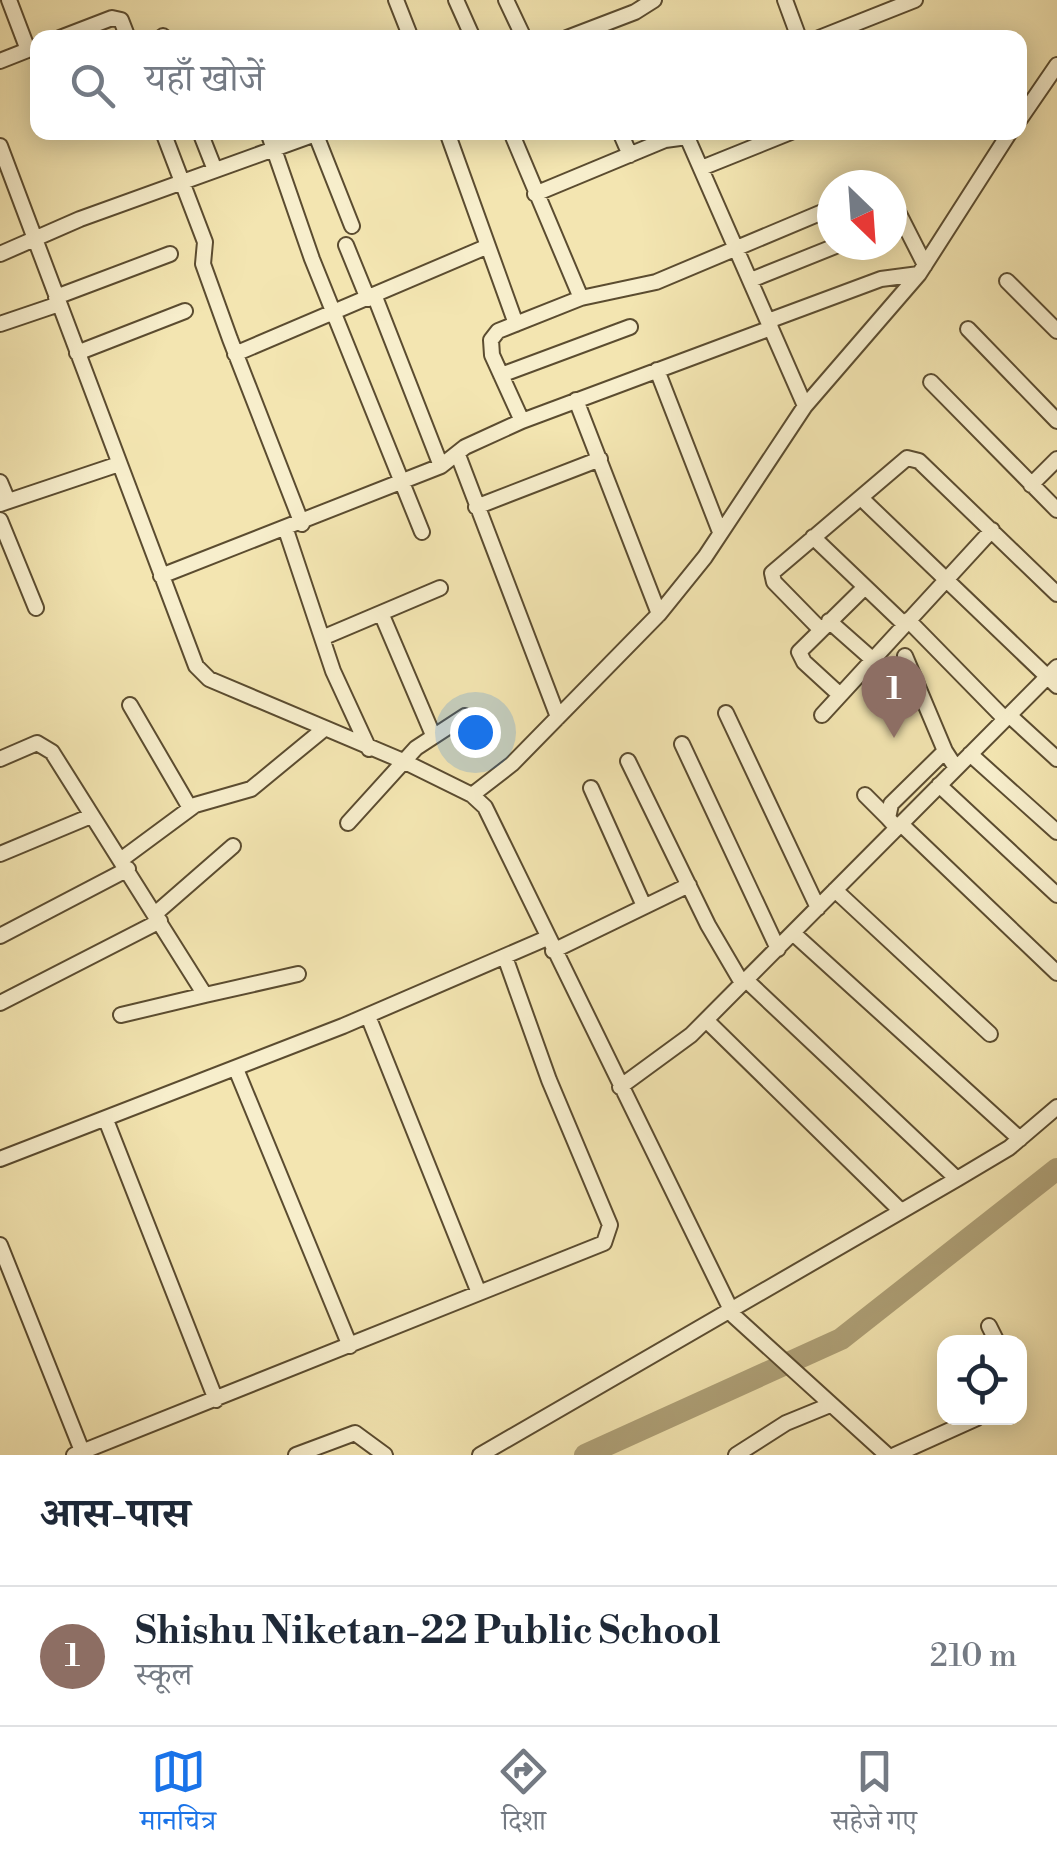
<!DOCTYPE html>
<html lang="hi">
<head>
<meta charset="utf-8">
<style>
	:root { --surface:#fff; --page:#f6f6f7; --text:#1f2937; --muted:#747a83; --line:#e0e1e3; --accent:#1a73e8 }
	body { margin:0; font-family:"Libre Bodoni","Noto Serif Devanagari",serif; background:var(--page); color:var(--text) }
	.controls { position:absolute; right:30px; bottom:30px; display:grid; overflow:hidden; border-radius:20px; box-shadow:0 5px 25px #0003 }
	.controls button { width:90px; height:90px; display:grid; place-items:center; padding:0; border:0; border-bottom:2px solid var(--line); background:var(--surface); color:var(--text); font:50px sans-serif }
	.compass { position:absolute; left:817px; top:170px; width:90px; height:90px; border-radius:50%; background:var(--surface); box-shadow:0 5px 25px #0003; rotate:155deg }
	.you { position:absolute; left:475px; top:732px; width:35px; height:35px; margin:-25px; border:8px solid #fff; border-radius:50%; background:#1a73e8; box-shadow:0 0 0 15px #1a73e833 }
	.badge { display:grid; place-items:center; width:65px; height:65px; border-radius:50%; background:var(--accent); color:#fff; font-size:32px; font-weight:700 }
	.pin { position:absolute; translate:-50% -82px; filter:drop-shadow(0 2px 5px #0008) }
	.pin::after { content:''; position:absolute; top:52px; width:35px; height:30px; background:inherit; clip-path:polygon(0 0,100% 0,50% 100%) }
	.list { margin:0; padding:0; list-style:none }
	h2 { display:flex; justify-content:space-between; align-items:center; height:130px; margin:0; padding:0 40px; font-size:42px }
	h2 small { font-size:32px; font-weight:400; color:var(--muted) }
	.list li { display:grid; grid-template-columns:65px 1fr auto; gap:30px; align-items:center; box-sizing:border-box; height:140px; padding:0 40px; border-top:2px solid var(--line) }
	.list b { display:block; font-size:38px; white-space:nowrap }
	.list p { margin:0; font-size:32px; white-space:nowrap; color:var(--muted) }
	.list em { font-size:32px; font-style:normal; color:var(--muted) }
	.icon { flex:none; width:55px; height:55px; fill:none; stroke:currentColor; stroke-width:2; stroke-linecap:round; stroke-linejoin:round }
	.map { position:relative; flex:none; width:1057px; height:1455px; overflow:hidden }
	.search { position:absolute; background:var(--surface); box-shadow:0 5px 25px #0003; left:30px; right:30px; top:30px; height:110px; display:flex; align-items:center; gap:25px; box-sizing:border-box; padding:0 35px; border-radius:20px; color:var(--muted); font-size:38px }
	.sheet { height:270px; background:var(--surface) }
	nav { display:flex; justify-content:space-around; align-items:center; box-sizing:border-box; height:140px; border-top:2px solid var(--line); background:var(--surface); font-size:28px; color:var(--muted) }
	nav a { display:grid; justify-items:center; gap:5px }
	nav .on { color:var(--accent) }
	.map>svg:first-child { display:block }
</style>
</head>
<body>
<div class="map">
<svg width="1057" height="1455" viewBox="0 0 1057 1455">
	<rect width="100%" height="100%" fill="#f3e5b1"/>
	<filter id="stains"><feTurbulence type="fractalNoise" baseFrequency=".002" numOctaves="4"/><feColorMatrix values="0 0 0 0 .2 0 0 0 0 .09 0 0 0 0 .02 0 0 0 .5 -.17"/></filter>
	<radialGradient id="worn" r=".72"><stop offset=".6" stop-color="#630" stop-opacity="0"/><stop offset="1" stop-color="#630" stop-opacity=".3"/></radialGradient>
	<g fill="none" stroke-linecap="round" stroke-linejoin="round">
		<path stroke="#aea077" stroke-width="22" d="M 585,1455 L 841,1339 L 1057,1169"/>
		<defs>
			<path id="minor" d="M 9,0 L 28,50
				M 396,0 L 411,38
				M 456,0 L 473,38
				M 506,0 L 524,38
				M 785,0 L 799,38
				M 163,36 L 163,38
				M 60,38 L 112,18 L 121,20 L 128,38
				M 567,38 L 635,12 L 654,0
				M 819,38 L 915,0
				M 0,61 L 38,46
				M 1020,119 L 1057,65
				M 163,132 L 205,242 L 203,264 L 230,339 L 302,524
				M 200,132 L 215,170
				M 268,132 L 312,259 L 422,532
				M 447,132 L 516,324
				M 511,132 L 581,298
				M 620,132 L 630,155
				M 316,135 L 352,226
				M 0,146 L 196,666 L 209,679 L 403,761 L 472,795 L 485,807 L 734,1316 L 887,1455
				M 704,167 L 791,132
				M 535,194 L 665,140 L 687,137 L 805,406
				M 892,200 L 925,265
				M 346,245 L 368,299
				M 0,254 L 80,219 L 321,132
				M 751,280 L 838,245
				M 1007,281 L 1057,331
				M 56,297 L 170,254
				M 375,297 L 441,466 L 465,447 L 522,421 L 771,328
				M 768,321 L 881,279 L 919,274
				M 0,324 L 59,304
				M 968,329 L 1057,421
				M 77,353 L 185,311
				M 235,354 L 486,247
				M 657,370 L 720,532
				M 501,375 L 630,327
				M 931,382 L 1057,510
				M 576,400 L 659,614
				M 522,421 L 492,355 L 491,340 L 498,331 L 581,298 L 656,282 L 832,208
				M 458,455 L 558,717
				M 0,482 L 8,501
				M 1031,485 L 1057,459
				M 861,498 L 1057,686
				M 0,504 L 119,464
				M 476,507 L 600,459
				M 0,520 L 36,608
				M 286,530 L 333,671 L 369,749
				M 813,537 L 904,624
				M 161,576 L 441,466
				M 381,613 L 433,735
				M 908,620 L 1005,719
				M 829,621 L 872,659
				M 820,629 L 774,582 L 772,573 L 907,458 L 919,461 L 1057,594
				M 322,638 L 440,588
				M 905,656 L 945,751
				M 840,695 L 804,662 L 799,652 L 865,587
				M 130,705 L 190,808
				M 726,713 L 818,908
				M 822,715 L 992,530
				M 1009,715 L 1057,759
				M 682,744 L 778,949
				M 970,754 L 1057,832
				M 0,759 L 37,743 L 52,752 L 205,995 L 298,974
				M 628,761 L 708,925 L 742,983
				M 939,785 L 1057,895
				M 591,788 L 644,906
				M 472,795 L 512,764 L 659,614 L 705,557 L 805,406 L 919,274 L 1010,132
				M 865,795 L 888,818
				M 348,823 L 416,748 L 465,716
				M 901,824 L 1057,973
				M 897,828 L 888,818 L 891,804 L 945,751 L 956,768
				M 0,854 L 91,816
				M 122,859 L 195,805 L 251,789 L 324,729
				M 835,890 L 990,1034
				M 155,914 L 233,846
				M 794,934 L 1020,1139
				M 0,936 L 128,869
				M 553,951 L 689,885
				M 745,979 L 957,1179
				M 0,1003 L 160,921
				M 121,1015 L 205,995
				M 368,1016 L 479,1293
				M 706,1020 L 901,1211
				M 236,1069 L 350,1346
				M 620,1087 L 691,1035 L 1057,667
				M 106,1120 L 216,1400
				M 0,1159 L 343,1026 L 547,938
				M 0,1245 L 82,1451
				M 989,1326 L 997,1342
				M 74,1455 L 604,1243 L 610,1225 L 549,1080 L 505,957
				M 296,1455 L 355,1433 L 385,1455
				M 480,1455 L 957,1179 L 1009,1148 L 1057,1107
				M 736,1455 L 786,1423 L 830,1405
				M 895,1455 L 977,1418"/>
		</defs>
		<use href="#minor" stroke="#5b4c30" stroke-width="18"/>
		<use href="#minor" stroke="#f7eecc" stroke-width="14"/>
	</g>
	<rect width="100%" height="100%" filter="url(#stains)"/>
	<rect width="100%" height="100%" fill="url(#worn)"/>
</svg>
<div class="controls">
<button><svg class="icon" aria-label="locate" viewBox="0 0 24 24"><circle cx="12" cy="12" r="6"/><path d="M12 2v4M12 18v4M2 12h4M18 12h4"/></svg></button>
</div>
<svg class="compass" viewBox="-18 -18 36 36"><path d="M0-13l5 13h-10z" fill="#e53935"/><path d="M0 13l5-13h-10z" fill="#747a83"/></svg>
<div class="you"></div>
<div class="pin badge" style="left:894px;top:738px;background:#8d6e63">1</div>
<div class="search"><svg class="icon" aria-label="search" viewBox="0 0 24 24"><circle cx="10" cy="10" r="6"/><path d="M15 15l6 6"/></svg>यहाँ खोजें</div>
</div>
<section class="sheet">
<h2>आस-पास<small></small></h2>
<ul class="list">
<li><span class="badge" style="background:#8d6e63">1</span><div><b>Shishu Niketan-22 Public School</b><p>स्कूल</p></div><em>210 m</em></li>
</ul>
</section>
<nav>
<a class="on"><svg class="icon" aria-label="map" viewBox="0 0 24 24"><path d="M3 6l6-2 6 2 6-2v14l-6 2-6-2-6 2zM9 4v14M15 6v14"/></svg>मानचित्र</a>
<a><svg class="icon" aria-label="directions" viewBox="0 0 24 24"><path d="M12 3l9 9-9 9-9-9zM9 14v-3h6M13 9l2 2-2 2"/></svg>दिशा</a>
<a><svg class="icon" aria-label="saved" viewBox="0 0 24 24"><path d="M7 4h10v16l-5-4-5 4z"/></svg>सहेजे गए</a>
</nav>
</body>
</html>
